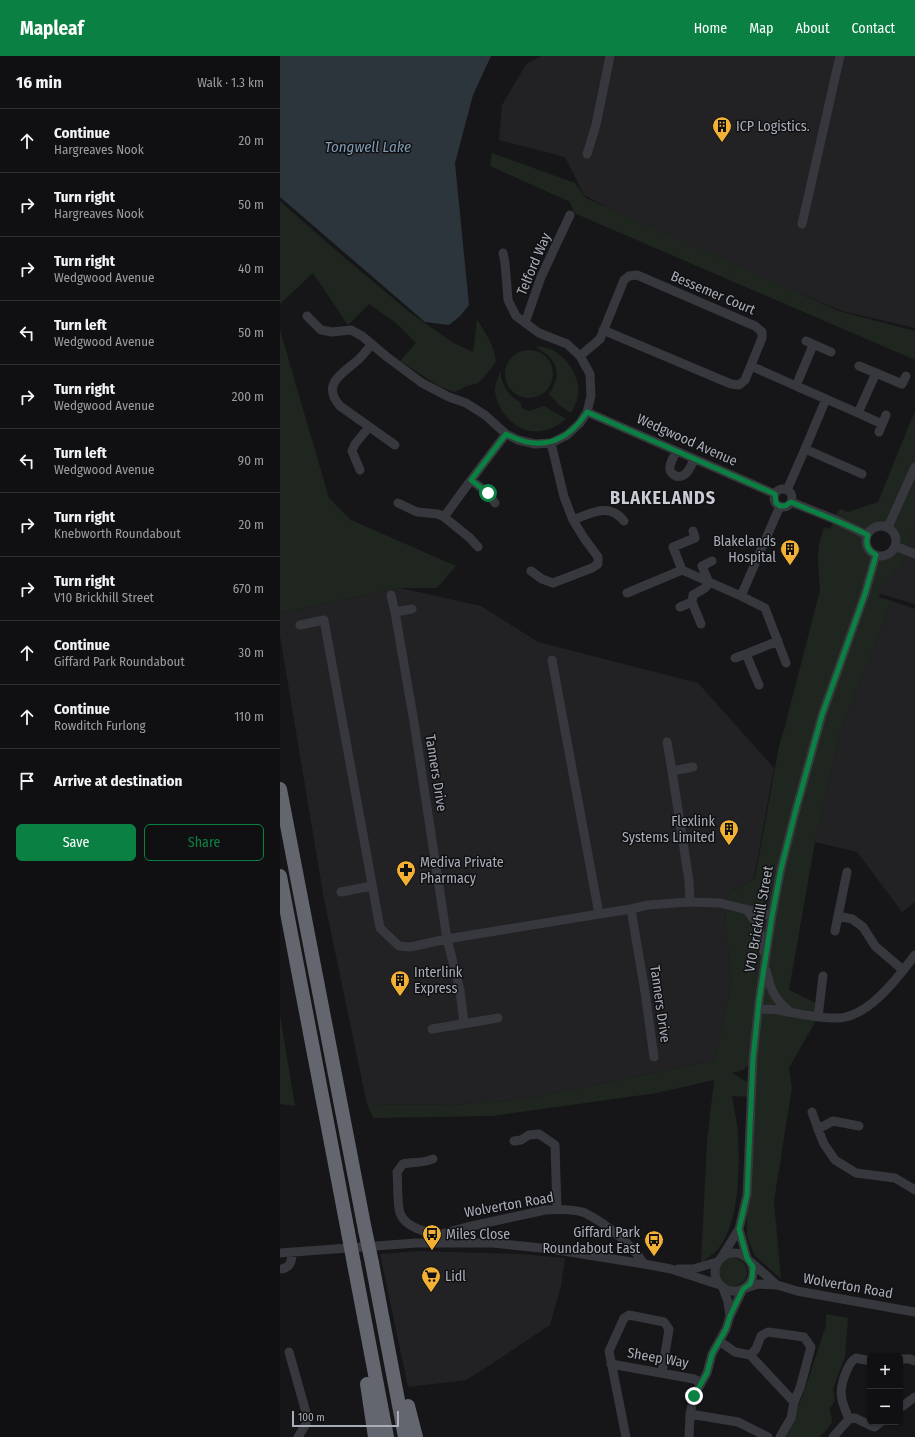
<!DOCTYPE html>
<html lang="en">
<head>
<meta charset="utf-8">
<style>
	:root { --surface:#101012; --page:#1e1e20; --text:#f1f3f6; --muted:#9c9d9f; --line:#303032; --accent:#0b8043 }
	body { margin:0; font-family:"Fira Sans Condensed",sans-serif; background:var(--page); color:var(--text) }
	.controls { position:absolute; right:12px; bottom:12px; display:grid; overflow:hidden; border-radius:6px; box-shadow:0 1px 3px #0004 }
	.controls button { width:36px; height:36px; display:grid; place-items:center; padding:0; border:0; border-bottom:1px solid var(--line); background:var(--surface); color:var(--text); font:20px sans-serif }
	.scale { position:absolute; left:12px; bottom:10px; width:107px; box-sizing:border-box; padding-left:4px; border:2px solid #a8adb8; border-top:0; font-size:11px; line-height:14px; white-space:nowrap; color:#a8adb8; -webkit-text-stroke:3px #111113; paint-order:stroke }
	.stop { position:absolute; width:12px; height:12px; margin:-9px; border:3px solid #0b8043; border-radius:50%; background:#fff }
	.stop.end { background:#0b8043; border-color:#fff; box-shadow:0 1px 4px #0008 }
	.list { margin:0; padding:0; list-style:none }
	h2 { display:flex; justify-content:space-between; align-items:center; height:52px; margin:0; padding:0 16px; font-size:17px }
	h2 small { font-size:13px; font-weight:400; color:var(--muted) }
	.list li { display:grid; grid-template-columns:26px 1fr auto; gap:12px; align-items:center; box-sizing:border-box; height:64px; padding:0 16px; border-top:1px solid var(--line) }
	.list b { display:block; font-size:15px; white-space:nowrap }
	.list p { margin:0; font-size:13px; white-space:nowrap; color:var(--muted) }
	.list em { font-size:13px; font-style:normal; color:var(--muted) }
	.actions { display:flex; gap:8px; padding:12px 16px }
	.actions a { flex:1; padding:9px 0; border:1px solid var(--accent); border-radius:6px; text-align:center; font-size:14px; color:var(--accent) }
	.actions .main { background:var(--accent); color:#fff }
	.icon { flex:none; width:22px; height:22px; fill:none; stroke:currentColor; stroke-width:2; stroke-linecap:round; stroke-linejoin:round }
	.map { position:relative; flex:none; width:635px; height:1381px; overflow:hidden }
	header { display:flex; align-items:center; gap:24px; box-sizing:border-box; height:56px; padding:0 20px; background:var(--accent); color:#fff }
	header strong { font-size:19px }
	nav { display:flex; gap:22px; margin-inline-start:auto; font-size:14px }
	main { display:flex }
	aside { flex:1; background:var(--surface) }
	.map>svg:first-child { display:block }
</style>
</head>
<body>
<header>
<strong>Mapleaf</strong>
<nav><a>Home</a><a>Map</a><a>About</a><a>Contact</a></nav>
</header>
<main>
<aside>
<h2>16 min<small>Walk · 1.3 km</small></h2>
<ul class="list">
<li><svg class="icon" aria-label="ahead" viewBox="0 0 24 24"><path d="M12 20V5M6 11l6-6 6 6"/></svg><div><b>Continue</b><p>Hargreaves Nook</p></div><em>20 m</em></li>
<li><svg class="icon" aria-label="right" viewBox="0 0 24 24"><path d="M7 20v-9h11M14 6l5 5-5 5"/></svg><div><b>Turn right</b><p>Hargreaves Nook</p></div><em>50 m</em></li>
<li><svg class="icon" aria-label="right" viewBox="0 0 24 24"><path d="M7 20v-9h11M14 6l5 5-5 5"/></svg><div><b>Turn right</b><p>Wedgwood Avenue</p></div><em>40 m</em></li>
<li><svg class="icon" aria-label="left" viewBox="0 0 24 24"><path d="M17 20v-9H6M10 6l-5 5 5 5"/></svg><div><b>Turn left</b><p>Wedgwood Avenue</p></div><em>50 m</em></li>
<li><svg class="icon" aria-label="right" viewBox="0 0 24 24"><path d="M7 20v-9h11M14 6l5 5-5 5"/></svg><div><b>Turn right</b><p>Wedgwood Avenue</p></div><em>200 m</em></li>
<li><svg class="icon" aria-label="left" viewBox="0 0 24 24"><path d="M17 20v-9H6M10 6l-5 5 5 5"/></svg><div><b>Turn left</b><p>Wedgwood Avenue</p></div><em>90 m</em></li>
<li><svg class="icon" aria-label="right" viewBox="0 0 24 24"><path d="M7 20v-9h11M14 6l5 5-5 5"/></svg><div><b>Turn right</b><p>Knebworth Roundabout</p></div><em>20 m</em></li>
<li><svg class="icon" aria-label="right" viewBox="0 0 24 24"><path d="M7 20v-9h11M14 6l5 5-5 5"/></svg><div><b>Turn right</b><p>V10 Brickhill Street</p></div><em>670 m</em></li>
<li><svg class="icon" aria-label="ahead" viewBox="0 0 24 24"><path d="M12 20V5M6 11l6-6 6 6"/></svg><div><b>Continue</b><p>Giffard Park Roundabout</p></div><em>30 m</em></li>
<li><svg class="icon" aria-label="ahead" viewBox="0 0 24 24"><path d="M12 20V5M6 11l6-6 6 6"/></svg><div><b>Continue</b><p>Rowditch Furlong</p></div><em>110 m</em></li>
<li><svg class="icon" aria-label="arrive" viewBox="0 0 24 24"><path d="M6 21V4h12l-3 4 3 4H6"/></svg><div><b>Arrive at destination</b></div></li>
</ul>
<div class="actions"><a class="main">Save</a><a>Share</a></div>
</aside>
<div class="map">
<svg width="635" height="1381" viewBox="0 0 635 1381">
	<rect width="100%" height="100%" fill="#161618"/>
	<path fill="#222225" d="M 261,0 L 635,0 L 635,272 L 562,255 L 374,176 L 304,139 L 285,101 L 219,84 L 222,49 L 246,8 Z
		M 635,469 L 635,548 L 597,537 L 624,504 Z
		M 120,532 L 201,550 L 258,586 L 418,627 L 494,712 L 474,822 L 447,839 L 445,866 L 452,925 L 435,1004 L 248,1043 L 172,1049 L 87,1048 L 44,843 L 0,580 L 0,557 Z
		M 612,545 L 635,553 L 635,846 L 622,856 L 577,796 L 535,786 L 560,676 Z
		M 139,1195 L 241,1198 L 285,1202 L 281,1230 L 270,1269 L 204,1313 L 186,1324 L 128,1331 L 100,1198 Z"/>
	<path fill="#1e261f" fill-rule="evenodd" d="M 212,97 L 295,127 L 306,142 L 559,255 L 635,275 L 635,304 L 294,157 L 290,146 L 210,110 Z
		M 0,145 L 59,197 L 132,258 L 172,286 L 193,296 L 197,263 C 205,277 215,290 216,306 L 205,320 L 198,327 L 187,330 L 175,336 L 160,331 L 120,305 L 136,287 L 116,267 L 89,248 L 68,269 L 33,217 L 0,248 Z
		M 0,274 L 49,442 L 71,464 L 176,510 L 157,532 L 120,532 L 0,557 Z
		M 255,291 C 276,288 296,311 298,330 C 299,340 296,349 291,357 L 279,349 L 269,338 C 283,317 277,302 255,291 Z
		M225 318a24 24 0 1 1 48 0a24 24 0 1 1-48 0Z
		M 221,314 L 221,322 L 225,332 L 231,340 L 240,346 L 242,352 L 249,355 L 264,350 L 286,363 C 267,379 244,381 226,360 C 220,353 216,344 215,335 C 215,328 219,320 221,314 Z
		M 635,356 L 635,469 L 624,504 L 598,536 L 600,537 L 599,541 L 612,545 L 560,676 L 535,786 L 509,934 L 540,949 L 538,961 L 509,1012 L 512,1032 L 494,1145 L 501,1223 L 474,1199 L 467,1180 L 467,1139 L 471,1041 L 452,1040 C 454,1054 458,1068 458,1082 C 460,1113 459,1171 437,1194 C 432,1199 427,1202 422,1206 L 421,1205 L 427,1086 L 434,1024 L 377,1037 L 212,1060 L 93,1062 L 87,1048 L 172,1049 L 248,1043 L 435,1004 L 452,925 L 445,866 L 447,839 L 475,822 L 499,690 L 505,670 L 540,534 L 538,503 L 539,488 L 544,471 L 550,473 L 558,455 L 561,453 L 568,456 L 598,446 L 629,369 ZM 599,470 C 609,470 618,476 616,487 C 615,491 613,495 610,497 C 592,509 574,478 599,470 ZM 473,1004 L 472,1029 L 452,1017 L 463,1014 Z
		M 0,959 L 15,1050 L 0,1048 Z
		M439 1216a14 14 0 1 1 28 0a14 14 0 1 1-28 0Z
		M 546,1258 L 568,1262 L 565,1301 L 553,1333 L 555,1344 L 550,1352 L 552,1367 L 540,1381 L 504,1381 L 524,1336 L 546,1269 Z"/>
	<path fill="#2c353c" d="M 0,0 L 211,0 L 193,39 L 175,107 L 189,249 L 180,260 L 169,269 L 145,266 L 0,141 Z"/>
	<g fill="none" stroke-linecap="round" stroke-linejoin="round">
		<path stroke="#37383d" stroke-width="9" d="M 307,98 L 316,69 L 330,0
			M 522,168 L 560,0
			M 223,197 L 225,207 L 228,244 L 236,260 L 259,277 L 287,288 L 300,300 L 310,318 L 311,340 L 307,356 L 495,438
			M 27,260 L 41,274 L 52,276 L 71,274 L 82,280 L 107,301 L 142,327 L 169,341 L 186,347 L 205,359 L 226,378 L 238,384 L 255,388 L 271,387 L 287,379 L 300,367 L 307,356
			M 245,267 L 261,221 L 290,159
			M 526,285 L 551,296
			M 91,289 C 87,294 83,299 79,303 C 64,317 40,327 60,350 L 115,389
			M 533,289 L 516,330 L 546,343
			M 300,300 L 320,283 L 344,224 L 349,220 L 357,219 L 475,270 L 482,276 L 482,282 L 465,324 L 459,329 L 451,328 L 323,274
			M 471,310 L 516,330
			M 579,310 L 596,317
			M 578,357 L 602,368
			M 599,376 L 606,359
			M 271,387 L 284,441 L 293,464
			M 396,395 C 394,400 391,405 390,410 C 388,418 398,423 404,419 C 409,416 412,408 414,403
			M 80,414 L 72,395 L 75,388 L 89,371
			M 582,418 L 525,393 L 546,343 L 578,357 L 596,317 L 622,328 L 626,320
			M 191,424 L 226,378
			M494 442a9 9 0 1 1 18 0a9 9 0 1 1-18 0Z
			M 507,434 L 525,393
			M 511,446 L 554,463 L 587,479
			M 118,447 L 137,456 L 158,458 L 164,461 L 191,424 L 208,437 L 215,447
			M 164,461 L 190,482 L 198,491
			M586 485a15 15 0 1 1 30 0a15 15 0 1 1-30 0Z
			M 608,471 L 635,411
			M 413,475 L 415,482 L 393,491 L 402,514 L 461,540 L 500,450
			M 615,490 L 635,498
			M 251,515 L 262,523 L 273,527 L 312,512 L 318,508 L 318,501 L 304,482 L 293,464 C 311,457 329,446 344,465
			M 347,537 L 402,514
			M 111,539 L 115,556
			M 461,540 L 485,552 L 506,607
			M 412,546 L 413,539 L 425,532 L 429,527 L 422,510 L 432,505
			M 400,551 L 412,546 L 421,568
			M 132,553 L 115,556 L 134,666 L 167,883 L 319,858 L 272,604
			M 20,569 L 44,564 L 100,872 L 119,890 L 130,891 L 167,883 L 180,934 L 184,967
			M 455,602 L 466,598
			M 479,629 L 466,598 L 498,585
			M 392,715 L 413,711
			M 567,816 L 558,860 L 572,863 L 583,871 L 595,890 L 623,914
			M 61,836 L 91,830
			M 410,846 L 440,847 L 492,860
			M 351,853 L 368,849 L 410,846 L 409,825 L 392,715 L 387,686
			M 466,853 C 479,868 481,877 484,896
			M 319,858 L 351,853 L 365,936 L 374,1001
			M 555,875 L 558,860
			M 486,914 C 491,934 493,941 509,955
			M 478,953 C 487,953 495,953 503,955 C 521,958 540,963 558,962 C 589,961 618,921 635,899
			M 538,961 L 543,920
			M 152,973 L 218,962
			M 532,1056 L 538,1073
			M 579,1070 L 553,1065 L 538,1073 L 544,1088 L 555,1104 L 576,1117 L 615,1122 L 635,1134
			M 234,1085 L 241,1084 L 249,1079 L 259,1078 L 275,1089 L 277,1153
			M 153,1103 C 144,1107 133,1106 123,1108 L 117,1116 C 118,1127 117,1148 120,1157 C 125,1172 148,1177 161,1178
			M 459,1173 L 467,1202
			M 161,1187 L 161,1178 L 187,1171 L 265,1154 C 276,1153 295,1153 305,1157 C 325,1167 352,1188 364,1208
			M435 1216a19 19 0 1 1 38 0a19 19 0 1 1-38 0Z
			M 0,1197 L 136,1187 L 212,1187 L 271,1193 L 364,1208 L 391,1213 L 440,1229
			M 441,1202 L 459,1173 L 467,1139 L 473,1003 L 479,945 L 492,860 L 501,813 L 515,757 L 542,659 L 585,538 L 596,499
			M 471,1206 L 497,1229
			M 2,1213 C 11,1211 12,1204 12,1196
			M 398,1213 L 413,1213 L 437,1206
			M 443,1232 L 448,1246 L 450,1260
			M 466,1232 L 478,1228 L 497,1229 L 517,1235 L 635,1256
			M 439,1285 L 455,1296 L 470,1299 L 476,1293 L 481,1280 L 488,1276 L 524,1281 L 531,1291 L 520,1332 L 514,1346 L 511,1362 L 500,1381
			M 9,1296 L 27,1360 L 26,1368 L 18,1381
			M 470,1299 L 514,1346
			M 620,1303 L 630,1303 L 635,1305
			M 331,1308 L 414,1323 L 421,1327
			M 620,1352 L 635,1341
			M 410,1358 L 458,1366 L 488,1381
			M 569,1363 C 560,1343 558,1334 567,1314 C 569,1309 571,1305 576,1302 L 590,1305
			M 569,1363 L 575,1362 L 594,1371 L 601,1366
			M 346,1381 L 329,1295 L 344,1262 L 349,1259 L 384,1266 L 389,1273 L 382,1317
			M 409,1381 L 410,1358 L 414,1340 L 427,1317 L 432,1298 L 446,1273 L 450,1260 L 463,1233
			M 553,1381 L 569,1363"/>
		<path stroke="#63666e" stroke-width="14" d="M 0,733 L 85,1174
			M 0,820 L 68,1176
			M 92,1207 L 125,1381
			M 74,1208 L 107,1381
			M 87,1328 L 95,1381
			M 128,1350 L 136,1381"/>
		<path stroke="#63666e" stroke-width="14" d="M 85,1174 L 92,1207
			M 68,1176 L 74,1208"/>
	</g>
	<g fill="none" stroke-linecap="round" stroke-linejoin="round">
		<path stroke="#0b8043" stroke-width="5" d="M 208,437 L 191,424 L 226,378 C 259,396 287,387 307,356 L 495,438 L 496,447 L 500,450 L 505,450 L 511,446 C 536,457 562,466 588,479 C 585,488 588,495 596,499 L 585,538 L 542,659 L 515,757 L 501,813 L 492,860 L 479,945 L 473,1003 L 467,1139 L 459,1173 L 467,1202 L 473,1211 L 472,1222 L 470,1228 L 463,1233 L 450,1260 L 446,1273 L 432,1298 L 427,1317 L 414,1340"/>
	</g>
	<defs>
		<symbol id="building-pin" viewBox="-11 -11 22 30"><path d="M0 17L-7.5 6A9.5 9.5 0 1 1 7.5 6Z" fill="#f2b134" stroke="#111113"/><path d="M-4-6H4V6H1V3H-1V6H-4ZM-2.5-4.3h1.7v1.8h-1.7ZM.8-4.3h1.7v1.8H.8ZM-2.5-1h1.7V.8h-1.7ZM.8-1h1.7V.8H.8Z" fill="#111"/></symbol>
		<symbol id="pharmacy-pin" viewBox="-11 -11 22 30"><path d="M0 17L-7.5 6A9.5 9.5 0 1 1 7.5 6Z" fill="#f2b134" stroke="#111113"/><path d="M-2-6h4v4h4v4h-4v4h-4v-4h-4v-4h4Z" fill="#111"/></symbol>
		<symbol id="bus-pin" viewBox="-11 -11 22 30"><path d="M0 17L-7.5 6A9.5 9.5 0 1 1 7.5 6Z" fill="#f2b134" stroke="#111113"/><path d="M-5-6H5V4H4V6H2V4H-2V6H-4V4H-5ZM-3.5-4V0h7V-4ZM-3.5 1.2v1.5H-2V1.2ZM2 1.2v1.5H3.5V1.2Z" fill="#111"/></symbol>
		<symbol id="supermarket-pin" viewBox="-11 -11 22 30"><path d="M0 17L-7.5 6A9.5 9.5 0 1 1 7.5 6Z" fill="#f2b134" stroke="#111113"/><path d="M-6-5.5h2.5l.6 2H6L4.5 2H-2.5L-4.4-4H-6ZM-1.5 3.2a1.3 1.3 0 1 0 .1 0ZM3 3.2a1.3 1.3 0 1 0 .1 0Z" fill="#111"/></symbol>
	</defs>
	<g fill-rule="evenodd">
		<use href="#building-pin" x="431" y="59" width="22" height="30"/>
		<use href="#building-pin" x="499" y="482" width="22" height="30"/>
		<use href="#building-pin" x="438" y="762" width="22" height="30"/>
		<use href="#pharmacy-pin" x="115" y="803" width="22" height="30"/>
		<use href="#building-pin" x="109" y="913" width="22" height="30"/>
		<use href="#bus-pin" x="141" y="1167" width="22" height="30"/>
		<use href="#bus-pin" x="363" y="1173" width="22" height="30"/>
		<use href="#supermarket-pin" x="140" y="1209" width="22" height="30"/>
	</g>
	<g text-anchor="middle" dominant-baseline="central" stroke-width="3" stroke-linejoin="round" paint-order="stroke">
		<g font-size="14" fill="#a8adb8" stroke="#111113" text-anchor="start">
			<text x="456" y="70">ICP Logistics.</text>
			<text x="496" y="485" text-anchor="end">Blakelands<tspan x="496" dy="16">Hospital</tspan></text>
			<text x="435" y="765" text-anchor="end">Flexlink<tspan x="435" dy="16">Systems Limited</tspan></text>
			<text x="140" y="806">Mediva Private<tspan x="140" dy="16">Pharmacy</tspan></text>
			<text x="134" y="916">Interlink<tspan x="134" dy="16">Express</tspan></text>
			<text x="360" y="1176" text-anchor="end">Giffard Park<tspan x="360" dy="16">Roundabout East</tspan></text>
			<text x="166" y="1178">Miles Close</text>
			<text x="165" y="1220">Lidl</text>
		</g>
		<g font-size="14" fill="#a8adb8" stroke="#111113">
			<text transform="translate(254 208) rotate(-67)">Telford Way</text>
			<text transform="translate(433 237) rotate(23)">Bessemer Court</text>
			<text transform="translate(407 384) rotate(24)">Wedgwood Avenue</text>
			<text transform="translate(156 717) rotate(81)">Tanners Drive</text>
			<text transform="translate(479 863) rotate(-80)">V10 Brickhill Street</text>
			<text transform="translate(380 948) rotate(82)">Tanners Drive</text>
			<text transform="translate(229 1149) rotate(-10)">Wolverton Road</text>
			<text transform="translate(568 1230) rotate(10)">Wolverton Road</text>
			<text transform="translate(378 1302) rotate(10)">Sheep Way</text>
		</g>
		<g font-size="15" font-style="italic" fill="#7f9bb3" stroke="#111113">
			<text x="88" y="91">Tongwell Lake</text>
		</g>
		<g font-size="18" font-weight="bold" letter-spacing="1" fill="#c9ccd4" stroke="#111113">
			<text x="383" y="442">BLAKELANDS</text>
		</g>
	</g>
</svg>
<div class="controls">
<button>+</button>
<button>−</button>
</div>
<div class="scale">100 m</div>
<div class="stop" style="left:208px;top:437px"></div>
<div class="stop end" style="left:414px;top:1340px"></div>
</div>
</main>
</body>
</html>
